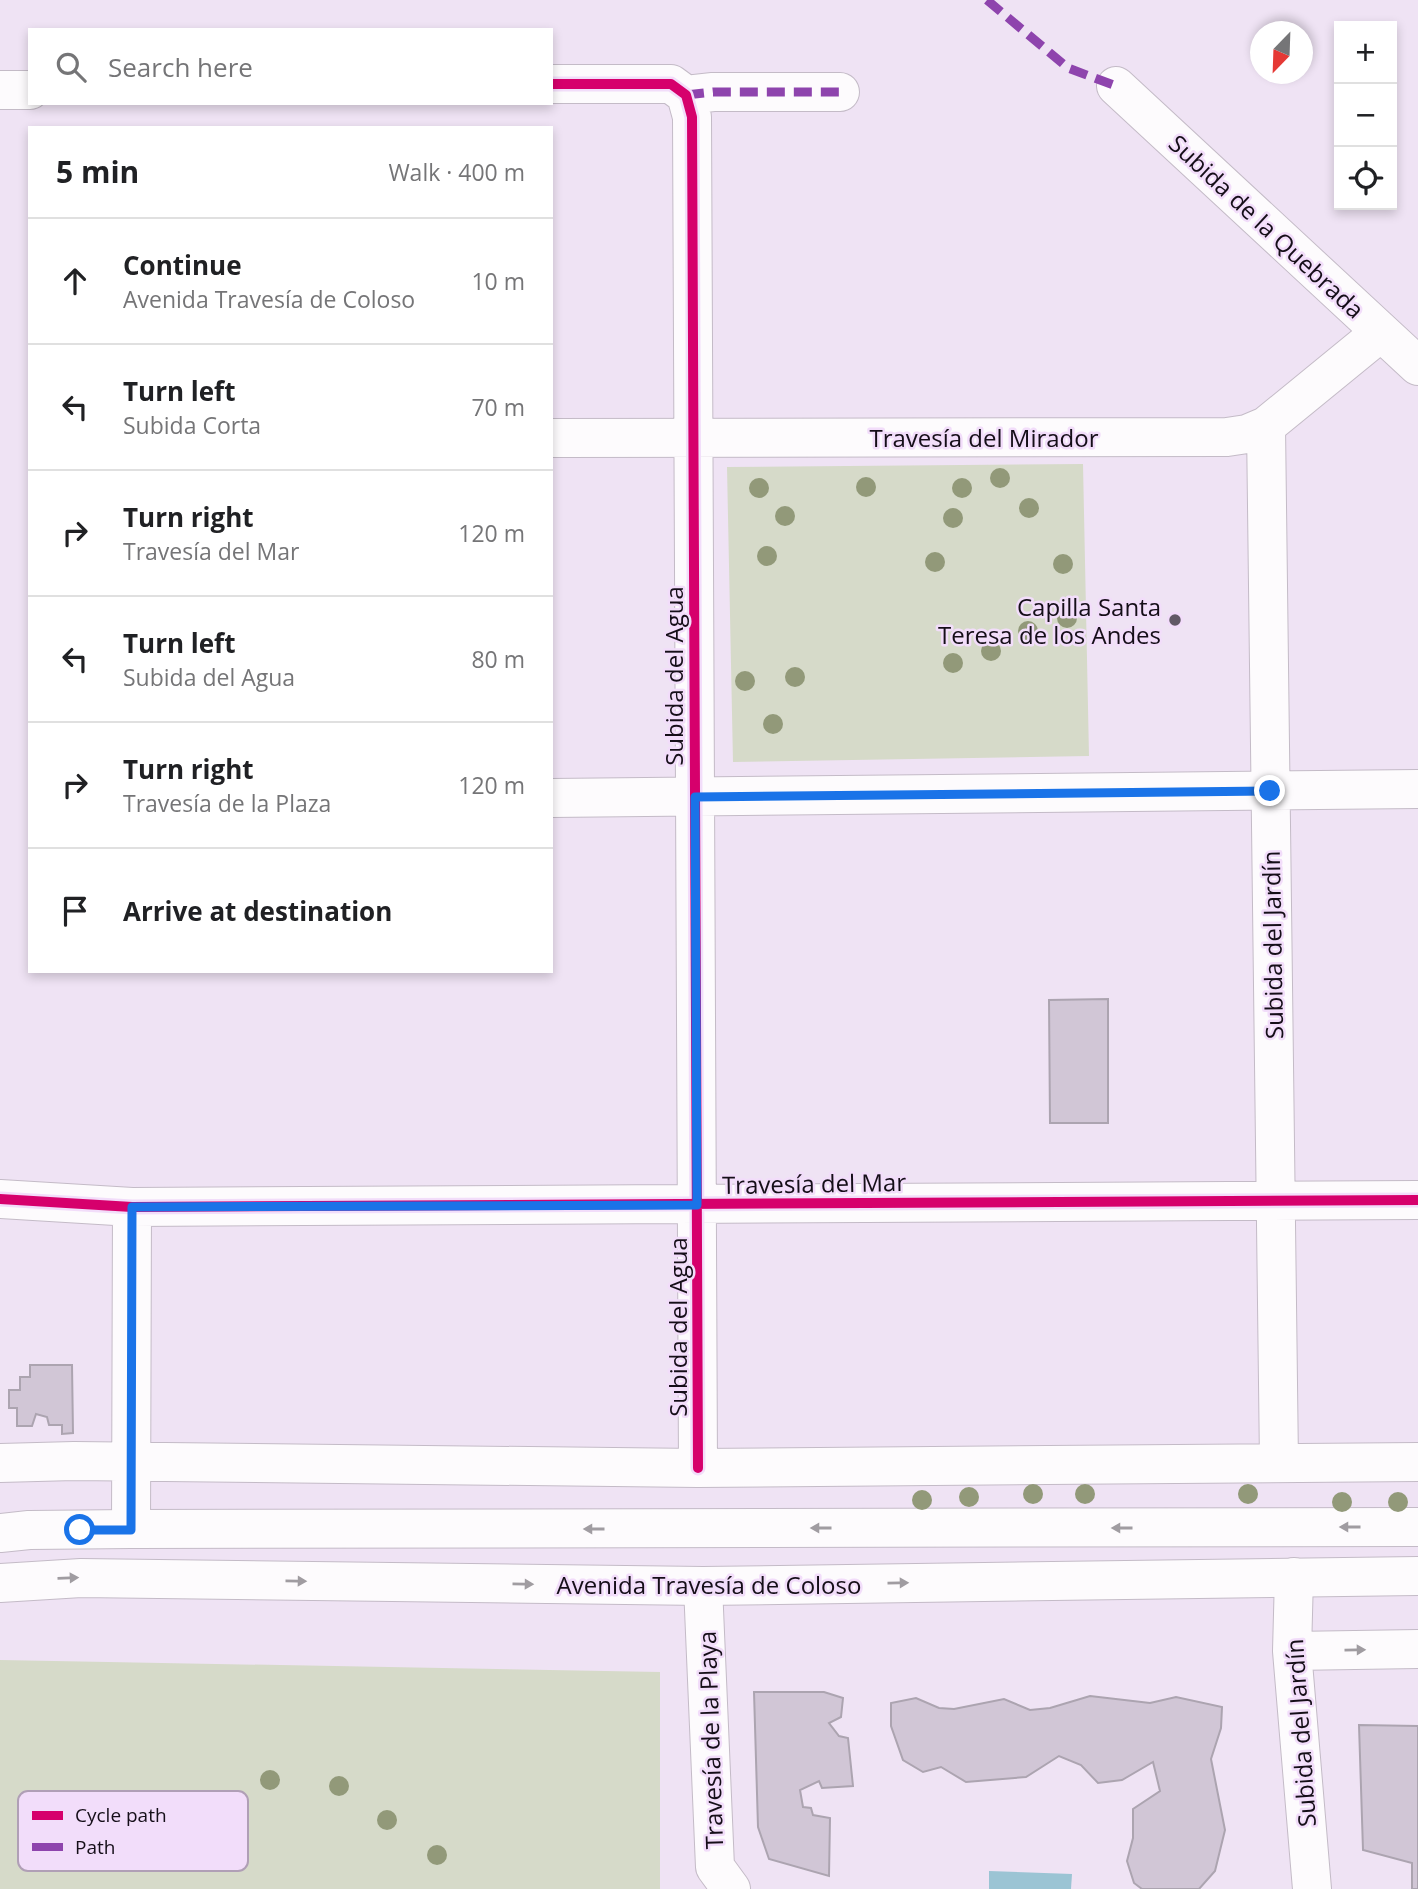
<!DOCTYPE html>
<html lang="en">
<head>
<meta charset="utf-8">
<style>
	:root { --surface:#fff; --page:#f6f6f6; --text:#202124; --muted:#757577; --line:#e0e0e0 }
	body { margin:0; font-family:"Open Sans",sans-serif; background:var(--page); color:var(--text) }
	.controls { position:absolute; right:21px; top:21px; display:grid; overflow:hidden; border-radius:0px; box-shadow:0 4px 10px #0003 }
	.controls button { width:63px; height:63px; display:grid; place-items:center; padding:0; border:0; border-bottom:2px solid var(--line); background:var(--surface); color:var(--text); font:35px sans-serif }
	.compass { position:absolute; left:1250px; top:21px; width:63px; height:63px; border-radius:50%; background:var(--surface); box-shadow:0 4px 10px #0003; rotate:203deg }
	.stop { position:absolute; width:21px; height:21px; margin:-16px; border:5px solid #1a73e8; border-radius:50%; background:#fff }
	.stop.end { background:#1a73e8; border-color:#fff; box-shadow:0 2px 7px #0008 }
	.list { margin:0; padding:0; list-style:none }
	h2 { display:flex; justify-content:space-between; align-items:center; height:91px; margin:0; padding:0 28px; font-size:30px }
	h2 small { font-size:23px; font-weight:400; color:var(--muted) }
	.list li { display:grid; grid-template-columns:46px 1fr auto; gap:21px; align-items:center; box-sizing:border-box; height:126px; padding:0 28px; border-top:2px solid var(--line) }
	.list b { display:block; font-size:26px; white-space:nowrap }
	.list p { margin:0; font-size:23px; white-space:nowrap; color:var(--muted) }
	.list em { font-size:23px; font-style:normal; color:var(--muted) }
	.icon { flex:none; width:38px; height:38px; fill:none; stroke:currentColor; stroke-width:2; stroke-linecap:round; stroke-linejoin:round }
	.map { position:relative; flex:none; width:1418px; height:1889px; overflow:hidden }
	.search { position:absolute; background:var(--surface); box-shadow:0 4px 10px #0003; left:28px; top:28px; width:525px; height:77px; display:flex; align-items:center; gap:18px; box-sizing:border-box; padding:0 24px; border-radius:0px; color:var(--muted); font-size:26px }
	.panel { position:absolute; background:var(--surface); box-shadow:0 4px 10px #0003; left:28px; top:126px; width:525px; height:847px; border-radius:0px }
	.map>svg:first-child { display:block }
</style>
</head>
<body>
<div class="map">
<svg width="1418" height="1889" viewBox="0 0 1418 1889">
	<rect width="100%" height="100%" fill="#efe3f4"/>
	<path fill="#d6dac9" d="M 1083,464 L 1089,756 L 733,762 L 727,467 Z
		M 0,1660 L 660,1672 L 660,1889 L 0,1889 Z"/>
	<path fill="#9bc4d4" d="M 989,1871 L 1072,1874 L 1071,1889 L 989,1889 Z"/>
	<path fill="#d1c6d6" stroke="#aca4b0" stroke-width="2" d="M 1108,999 L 1108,1123 L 1050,1123 L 1049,1000 Z
		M 30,1365 L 72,1365 L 73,1433 L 62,1434 L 62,1425 L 49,1425 L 47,1417 L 36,1414 L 32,1426 L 17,1426 L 17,1408 L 9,1408 L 9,1390 L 20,1390 L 20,1377 L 30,1377 Z
		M 754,1692 L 824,1692 L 843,1698 L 841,1717 L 829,1723 L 839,1736 L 848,1738 L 853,1786 L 822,1788 L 819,1781 L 800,1790 L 803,1807 L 811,1808 L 813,1815 L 830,1818 L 829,1876 L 769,1859 L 758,1827 Z
		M 1090,1696 L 1150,1703 L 1176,1697 L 1222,1707 L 1221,1728 L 1211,1759 L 1225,1830 L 1215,1871 L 1199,1889 L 1142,1889 L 1134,1883 L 1127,1861 L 1133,1838 L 1133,1809 L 1160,1791 L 1153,1762 L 1122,1780 L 1098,1783 L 1081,1765 L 1059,1756 L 1026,1777 L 966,1782 L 941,1767 L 923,1772 L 903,1760 L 891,1726 L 891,1703 L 916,1698 L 939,1708 L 954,1709 L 1004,1699 L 1030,1710 L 1050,1708 Z
		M 1359,1725 L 1418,1726 L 1418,1889 L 1412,1889 L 1412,1863 L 1363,1850 Z"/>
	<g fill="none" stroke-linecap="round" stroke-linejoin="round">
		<defs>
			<path id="street" d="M 551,84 L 671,84 L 686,95 L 692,117 L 698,1468
				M 1116,86 L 1418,366
				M 0,90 L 30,90
				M 686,95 L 713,92 L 840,92
				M 1266,426 L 1279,1463
				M 551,438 L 1227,437 L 1247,434 L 1266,426 L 1381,332
				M 551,798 L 1418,789
				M 0,1199 L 132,1207 L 1418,1200
				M 0,1463 L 74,1461 L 698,1468 L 1418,1462
				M 131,1529 L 132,1207
				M 1294,1577 L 1292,1651 L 1312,1889
				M 703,1586 L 715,1867 L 731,1889
				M 1292,1651 L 1418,1649"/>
			<path id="secondary" d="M 0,1533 L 29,1530 L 131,1529 L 1418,1527
				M 0,1583 L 81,1578 L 703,1586 L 1418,1576"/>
		</defs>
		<use href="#street" stroke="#c4bbc7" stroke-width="40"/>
		<use href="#secondary" stroke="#c4bbc7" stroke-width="40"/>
		<use href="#street" stroke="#fdfbfd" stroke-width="38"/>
		<use href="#secondary" stroke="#fdfbfd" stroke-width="38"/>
		<path stroke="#8e44ad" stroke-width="9" stroke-dasharray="18 9" stroke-linecap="butt" d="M 987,0 L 1068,68 L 1116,86
			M 686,95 L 713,92 L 840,92"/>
		<defs>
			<path id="cycleway" d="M 551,84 L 671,84 L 686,95 L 692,117 L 698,1468
				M 0,1199 L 132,1207 L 1418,1200"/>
		</defs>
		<use href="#cycleway" stroke="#f2ddfa" stroke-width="15"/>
		<use href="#cycleway" stroke="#d6006c" stroke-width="10"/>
	</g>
	<g fill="#929979">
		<circle cx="1000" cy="478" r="10"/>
		<circle cx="866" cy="487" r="10"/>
		<circle cx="759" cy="488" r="10"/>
		<circle cx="962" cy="488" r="10"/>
		<circle cx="1029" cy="508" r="10"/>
		<circle cx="785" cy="516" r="10"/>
		<circle cx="953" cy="518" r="10"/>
		<circle cx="767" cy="556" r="10"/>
		<circle cx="935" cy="562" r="10"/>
		<circle cx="1063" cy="564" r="10"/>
		<circle cx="1067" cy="618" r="10"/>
		<circle cx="1028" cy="631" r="10"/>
		<circle cx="991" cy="651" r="10"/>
		<circle cx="953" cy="663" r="10"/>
		<circle cx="795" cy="677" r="10"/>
		<circle cx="745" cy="681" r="10"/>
		<circle cx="773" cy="724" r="10"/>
		<circle cx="1033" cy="1494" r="10"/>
		<circle cx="1085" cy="1494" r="10"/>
		<circle cx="1248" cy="1494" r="10"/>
		<circle cx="969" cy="1497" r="10"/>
		<circle cx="922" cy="1500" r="10"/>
		<circle cx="1342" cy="1502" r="10"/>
		<circle cx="1398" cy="1502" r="10"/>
		<circle cx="270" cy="1780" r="10"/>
		<circle cx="339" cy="1786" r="10"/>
		<circle cx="387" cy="1820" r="10"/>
		<circle cx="437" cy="1855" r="10"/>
	</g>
	<defs><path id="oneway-solid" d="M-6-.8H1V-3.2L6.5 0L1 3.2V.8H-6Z" transform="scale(1.75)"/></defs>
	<g fill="#a09ca1">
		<use href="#oneway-solid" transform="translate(1350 1527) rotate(180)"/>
		<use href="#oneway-solid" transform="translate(821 1528) rotate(180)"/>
		<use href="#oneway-solid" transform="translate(1122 1528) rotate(180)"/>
		<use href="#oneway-solid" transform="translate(594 1529) rotate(180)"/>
		<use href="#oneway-solid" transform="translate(68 1578) rotate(-2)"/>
		<use href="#oneway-solid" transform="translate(296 1581) rotate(1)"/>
		<use href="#oneway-solid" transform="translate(898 1583) rotate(-1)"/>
		<use href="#oneway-solid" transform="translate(523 1584) rotate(1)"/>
		<use href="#oneway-solid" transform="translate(1355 1650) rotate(-1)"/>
	</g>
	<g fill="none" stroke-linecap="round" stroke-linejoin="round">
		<path stroke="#1a73e8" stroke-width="9" d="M 80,1530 L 131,1530 L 132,1207 L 697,1205 L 695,797 L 1270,791"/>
	</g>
	<circle fill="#615965" stroke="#f2ddfa" stroke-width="2.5" cx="1175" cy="620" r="7"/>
	<g text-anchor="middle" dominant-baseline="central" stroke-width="5" stroke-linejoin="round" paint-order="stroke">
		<g font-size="24" fill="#150e18" stroke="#f2ddfa">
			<text transform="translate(1267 226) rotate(43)">Subida de la Quebrada</text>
			<text x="984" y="437">Travesía del Mirador</text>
			<text transform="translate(673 676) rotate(-90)">Subida del Agua</text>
			<text transform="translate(1272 945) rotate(-91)">Subida del Jardín</text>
			<text transform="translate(814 1183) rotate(-1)">Travesía del Mar</text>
			<text transform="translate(677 1327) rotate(-90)">Subida del Agua</text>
			<text x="709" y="1584">Avenida Travesía de Coloso</text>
			<text transform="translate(1300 1733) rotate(-94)">Subida del Jardín</text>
			<text transform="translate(710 1740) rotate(-92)">Travesía de la Playa</text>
		</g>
		<g font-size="24" fill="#150e18" stroke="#f2ddfa" text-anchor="end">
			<text x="1161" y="606">Capilla Santa<tspan x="1161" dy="28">Teresa de los Andes</tspan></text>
		</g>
	</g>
	<rect x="18" y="1791" width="230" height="80" rx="10" fill="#f2ddfa" stroke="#b09fb6" stroke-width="2"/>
	<rect x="32" y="1811" width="31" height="9" fill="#d6006c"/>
	<rect x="32" y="1843" width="31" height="8" fill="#8e44ad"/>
	<g font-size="19" fill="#150e18">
		<text x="75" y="1822">Cycle path</text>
		<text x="75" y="1854">Path</text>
	</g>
</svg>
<div class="controls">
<button>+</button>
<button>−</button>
<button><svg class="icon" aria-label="locate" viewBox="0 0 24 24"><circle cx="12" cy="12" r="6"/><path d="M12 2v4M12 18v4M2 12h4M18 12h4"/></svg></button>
</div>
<svg class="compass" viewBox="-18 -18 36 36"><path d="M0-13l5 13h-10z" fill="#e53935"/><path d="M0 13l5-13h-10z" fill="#757577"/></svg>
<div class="stop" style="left:80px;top:1530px"></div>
<div class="stop end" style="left:1270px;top:791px"></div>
<div class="search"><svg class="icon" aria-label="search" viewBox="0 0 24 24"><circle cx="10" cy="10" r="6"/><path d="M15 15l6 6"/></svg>Search here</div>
<section class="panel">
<h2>5 min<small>Walk · 400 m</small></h2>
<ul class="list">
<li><svg class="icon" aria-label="ahead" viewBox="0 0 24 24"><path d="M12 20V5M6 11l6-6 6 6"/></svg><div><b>Continue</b><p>Avenida Travesía de Coloso</p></div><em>10 m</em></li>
<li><svg class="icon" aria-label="left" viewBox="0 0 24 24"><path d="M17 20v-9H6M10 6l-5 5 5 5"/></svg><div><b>Turn left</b><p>Subida Corta</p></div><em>70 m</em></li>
<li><svg class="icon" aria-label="right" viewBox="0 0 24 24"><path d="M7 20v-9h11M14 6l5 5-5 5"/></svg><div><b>Turn right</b><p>Travesía del Mar</p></div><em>120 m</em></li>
<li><svg class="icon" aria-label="left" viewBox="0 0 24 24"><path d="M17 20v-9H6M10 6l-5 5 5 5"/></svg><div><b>Turn left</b><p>Subida del Agua</p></div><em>80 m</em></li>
<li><svg class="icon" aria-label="right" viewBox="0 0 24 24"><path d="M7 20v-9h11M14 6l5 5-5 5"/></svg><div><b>Turn right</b><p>Travesía de la Plaza</p></div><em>120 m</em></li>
<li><svg class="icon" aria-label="arrive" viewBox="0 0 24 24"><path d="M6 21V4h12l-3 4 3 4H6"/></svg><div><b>Arrive at destination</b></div></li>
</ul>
</section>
</div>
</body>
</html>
